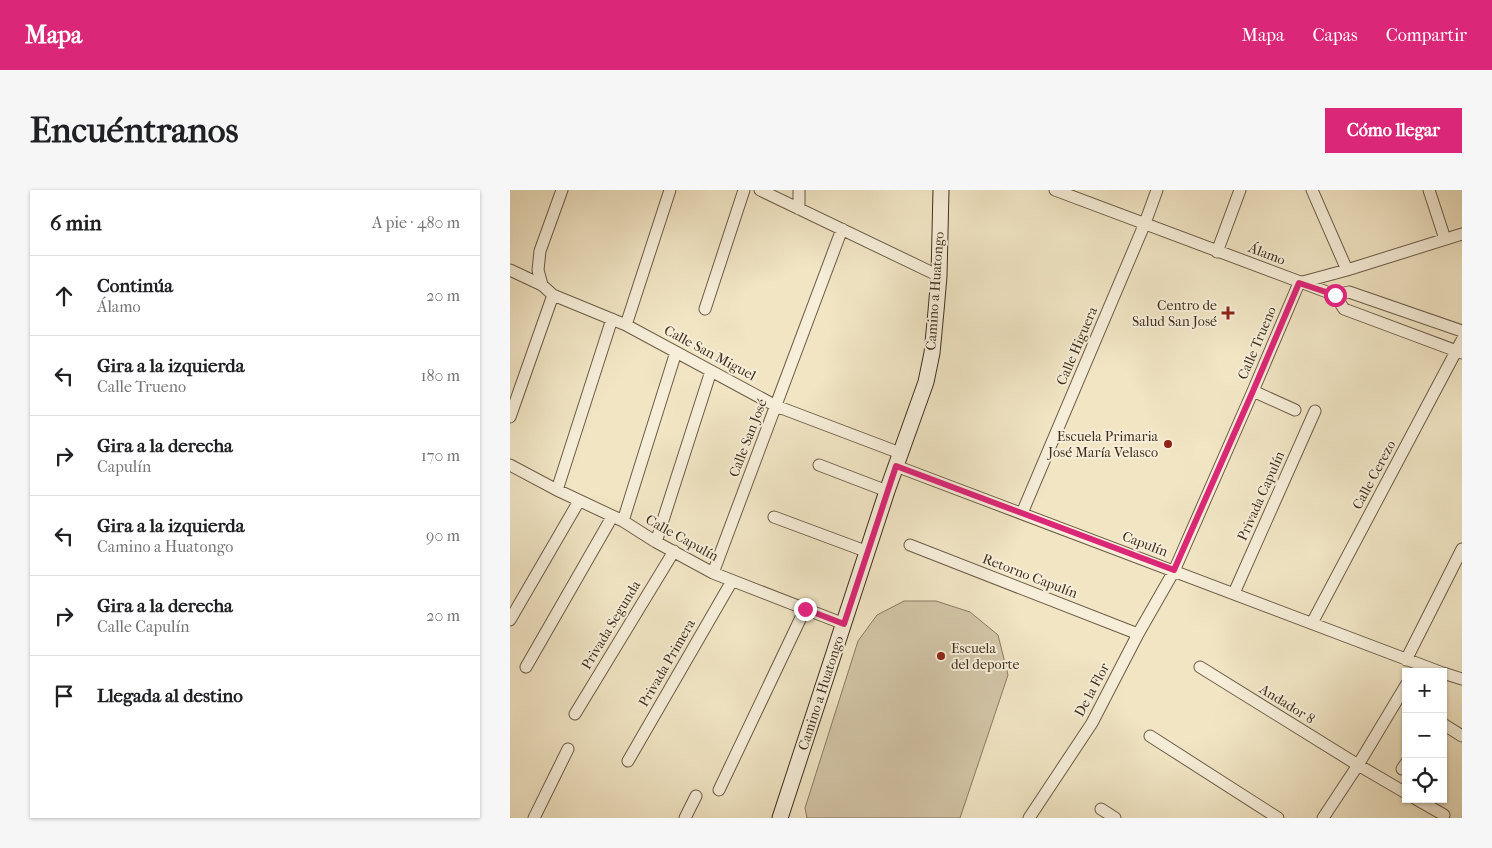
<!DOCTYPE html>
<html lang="es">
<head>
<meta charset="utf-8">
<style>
	:root { --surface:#fff; --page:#f6f6f6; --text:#202124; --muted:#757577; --line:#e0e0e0; --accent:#db2777 }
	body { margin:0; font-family:"IM FELL French Canon",serif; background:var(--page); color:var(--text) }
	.controls { position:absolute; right:15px; bottom:15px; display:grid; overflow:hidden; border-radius:0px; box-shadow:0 1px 4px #0004 }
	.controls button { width:45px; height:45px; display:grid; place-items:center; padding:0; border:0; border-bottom:1px solid var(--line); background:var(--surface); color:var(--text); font:25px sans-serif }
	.stop { position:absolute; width:15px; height:15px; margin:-11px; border:4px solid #db2777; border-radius:50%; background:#fff }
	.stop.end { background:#db2777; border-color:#fff; box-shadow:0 1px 5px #0008 }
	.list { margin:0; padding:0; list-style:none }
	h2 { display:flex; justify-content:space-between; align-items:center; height:65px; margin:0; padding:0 20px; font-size:21px }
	h2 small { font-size:16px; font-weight:400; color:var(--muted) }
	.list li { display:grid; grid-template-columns:32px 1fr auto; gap:15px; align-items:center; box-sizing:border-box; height:80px; padding:0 20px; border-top:1px solid var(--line) }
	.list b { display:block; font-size:19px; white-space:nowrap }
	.list p { margin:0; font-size:16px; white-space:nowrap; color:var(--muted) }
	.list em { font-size:16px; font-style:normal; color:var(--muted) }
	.icon { flex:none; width:28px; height:28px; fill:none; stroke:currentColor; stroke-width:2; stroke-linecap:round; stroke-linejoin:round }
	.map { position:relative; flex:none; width:952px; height:628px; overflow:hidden; border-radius:0px }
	header { display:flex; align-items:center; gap:30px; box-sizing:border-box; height:70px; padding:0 25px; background:var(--accent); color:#fff }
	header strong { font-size:24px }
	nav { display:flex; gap:28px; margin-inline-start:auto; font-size:18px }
	.intro { display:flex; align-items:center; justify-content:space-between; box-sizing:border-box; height:120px; padding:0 30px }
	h1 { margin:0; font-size:35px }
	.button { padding:12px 22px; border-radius:0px; background:var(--accent); color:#fff; font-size:18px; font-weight:700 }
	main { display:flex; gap:30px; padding:0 30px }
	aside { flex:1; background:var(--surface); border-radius:0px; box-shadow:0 1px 4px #0004 }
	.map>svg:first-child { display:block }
</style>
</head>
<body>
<header>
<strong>Mapa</strong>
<nav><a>Mapa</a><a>Capas</a><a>Compartir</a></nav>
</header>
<div class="intro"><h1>Encuéntranos</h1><a class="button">Cómo llegar</a></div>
<main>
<aside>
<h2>6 min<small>A pie · 480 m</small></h2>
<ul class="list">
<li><svg class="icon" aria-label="ahead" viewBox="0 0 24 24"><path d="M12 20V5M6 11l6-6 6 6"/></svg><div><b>Continúa</b><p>Álamo</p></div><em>20 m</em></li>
<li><svg class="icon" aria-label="left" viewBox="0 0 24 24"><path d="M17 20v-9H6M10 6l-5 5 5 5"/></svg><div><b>Gira a la izquierda</b><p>Calle Trueno</p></div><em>180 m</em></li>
<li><svg class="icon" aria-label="right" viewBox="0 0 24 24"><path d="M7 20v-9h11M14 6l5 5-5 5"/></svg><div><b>Gira a la derecha</b><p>Capulín</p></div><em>170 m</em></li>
<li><svg class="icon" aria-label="left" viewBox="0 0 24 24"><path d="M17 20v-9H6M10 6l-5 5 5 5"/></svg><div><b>Gira a la izquierda</b><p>Camino a Huatongo</p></div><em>90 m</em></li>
<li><svg class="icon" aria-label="right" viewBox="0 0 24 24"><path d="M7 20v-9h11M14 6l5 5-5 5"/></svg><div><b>Gira a la derecha</b><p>Calle Capulín</p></div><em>20 m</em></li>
<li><svg class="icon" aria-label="arrive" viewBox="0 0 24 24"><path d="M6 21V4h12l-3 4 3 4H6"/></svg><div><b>Llegada al destino</b></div></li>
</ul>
</aside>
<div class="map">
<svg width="952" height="628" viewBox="0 0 952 628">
	<rect width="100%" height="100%" fill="#f1e5c4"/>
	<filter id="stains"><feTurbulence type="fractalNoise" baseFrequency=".004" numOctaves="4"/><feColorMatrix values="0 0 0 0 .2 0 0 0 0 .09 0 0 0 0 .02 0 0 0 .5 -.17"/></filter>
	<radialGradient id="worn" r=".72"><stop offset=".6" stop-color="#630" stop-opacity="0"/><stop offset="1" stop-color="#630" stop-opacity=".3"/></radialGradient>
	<path fill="#d3c6a8" stroke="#8a7a62" d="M 394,411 L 426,411 L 460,422 L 488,445 L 498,485 L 450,628 L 297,628 L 295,618 L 348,451 L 367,425 Z"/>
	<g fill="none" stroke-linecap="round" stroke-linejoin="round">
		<defs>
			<path id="street" d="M 250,0 L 429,86
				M 545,0 L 825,105 L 834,119 L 952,163
				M 802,0 L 837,80
				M 919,0 L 935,49
				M 289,19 L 289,0
				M 707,62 L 730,0
				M 0,80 L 32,95 L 43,105 L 116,135 L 266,216 L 390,263
				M 32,95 L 28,80 L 30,61 L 52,0
				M 825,105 L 839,102 L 952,141
				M 195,119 L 234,0
				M 116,135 L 160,0
				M 743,201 L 785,220
				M 0,227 L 43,105
				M 0,275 L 47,300 L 113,331 L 146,352 L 203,383 L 334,434
				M 309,275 L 377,301
				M 386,276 L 930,482
				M 47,300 L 102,129
				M 512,323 L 635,33 L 647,0
				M 264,327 L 358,362
				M 113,331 L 166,162
				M 146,352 L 201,181
				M 400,355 L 628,444
				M 203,383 L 332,39
				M 724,403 L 805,221
				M 0,430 L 69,311
				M 802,433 L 952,150
				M 896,470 L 952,359
				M 16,477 L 102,327
				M 690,477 L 848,575 L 896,603
				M 933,483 L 952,489
				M 65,524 L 164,361
				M 933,534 L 952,546
				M 640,546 L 768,628
				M 118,571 L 222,391
				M 892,579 L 896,573
				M 209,600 L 295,419
				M 906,609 L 934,625
				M 591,619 L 605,628
				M 24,628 L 58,559
				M 175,628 L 186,606
				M 519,628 L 582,533 L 628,444 L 664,381 L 743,201 L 789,93 L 837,80 L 952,44
				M 813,628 L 848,575 L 896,495"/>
			<path id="secondary" d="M 270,628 L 377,301 L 416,192 L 422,163 L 426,121 L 429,86 L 431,0"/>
		</defs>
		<use href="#street" stroke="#6c5c47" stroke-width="13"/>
		<use href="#secondary" stroke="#402f1d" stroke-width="17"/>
		<use href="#street" stroke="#f6eed9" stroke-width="11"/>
		<use href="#secondary" stroke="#f6eed9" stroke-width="15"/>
	</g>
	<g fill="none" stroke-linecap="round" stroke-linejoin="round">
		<path stroke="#db2777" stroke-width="6" d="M 295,419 L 334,434 L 386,276 L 664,380 L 743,201 L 789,93 L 825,105"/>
	</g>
	<g fill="#8f2418" stroke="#f6eed9" stroke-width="2">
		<path d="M715.5 115.5h5v5h5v5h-5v5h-5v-5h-5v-5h5z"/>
		<circle cx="658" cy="254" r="5"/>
		<circle cx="431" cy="466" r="5"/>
	</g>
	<g text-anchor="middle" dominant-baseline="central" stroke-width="4" stroke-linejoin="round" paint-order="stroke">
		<g font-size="14" fill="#402f1d" stroke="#f6eed9">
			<text transform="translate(757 64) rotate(21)">Álamo</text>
			<text transform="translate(425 101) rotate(-86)">Camino a Huatongo</text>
			<text transform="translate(747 153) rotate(-67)">Calle Trueno</text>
			<text transform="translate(567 156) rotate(-67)">Calle Higuera</text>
			<text transform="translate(200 163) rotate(28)">Calle San Miguel</text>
			<text transform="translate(238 248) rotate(-69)">Calle San José</text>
			<text transform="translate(864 285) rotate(-62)">Calle Cerezo</text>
			<text transform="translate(751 306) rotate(-66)">Privada Capulín</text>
			<text transform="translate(172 348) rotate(29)">Calle Capulín</text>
			<text transform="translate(635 354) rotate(21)">Capulín</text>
			<text transform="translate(520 386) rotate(21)">Retorno Capulín</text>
			<text transform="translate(101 435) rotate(-59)">Privada Segunda</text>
			<text transform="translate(157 473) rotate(-60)">Privada Primera</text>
			<text transform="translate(582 500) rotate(-62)">De la Flor</text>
			<text transform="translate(311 503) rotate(-72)">Camino a Huatongo</text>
			<text transform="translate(777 514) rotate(32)">Andador 8</text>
		</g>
		<g font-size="14" fill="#402f1d" stroke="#f6eed9" text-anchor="end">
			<text x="707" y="115">Centro de<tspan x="707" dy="16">Salud San José</tspan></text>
			<text x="648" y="246">Escuela Primaria<tspan x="648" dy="16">José María Velasco</tspan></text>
			<text x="441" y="458" text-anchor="start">Escuela<tspan x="441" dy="16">del deporte</tspan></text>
		</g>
	</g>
	<rect width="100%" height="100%" filter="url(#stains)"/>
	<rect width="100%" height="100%" fill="url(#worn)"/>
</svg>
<div class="controls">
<button>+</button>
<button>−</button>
<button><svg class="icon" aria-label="locate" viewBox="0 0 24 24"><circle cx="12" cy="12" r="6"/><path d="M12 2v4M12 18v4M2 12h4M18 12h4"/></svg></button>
</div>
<div class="stop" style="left:825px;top:105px"></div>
<div class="stop end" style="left:295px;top:419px"></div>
</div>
</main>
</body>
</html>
